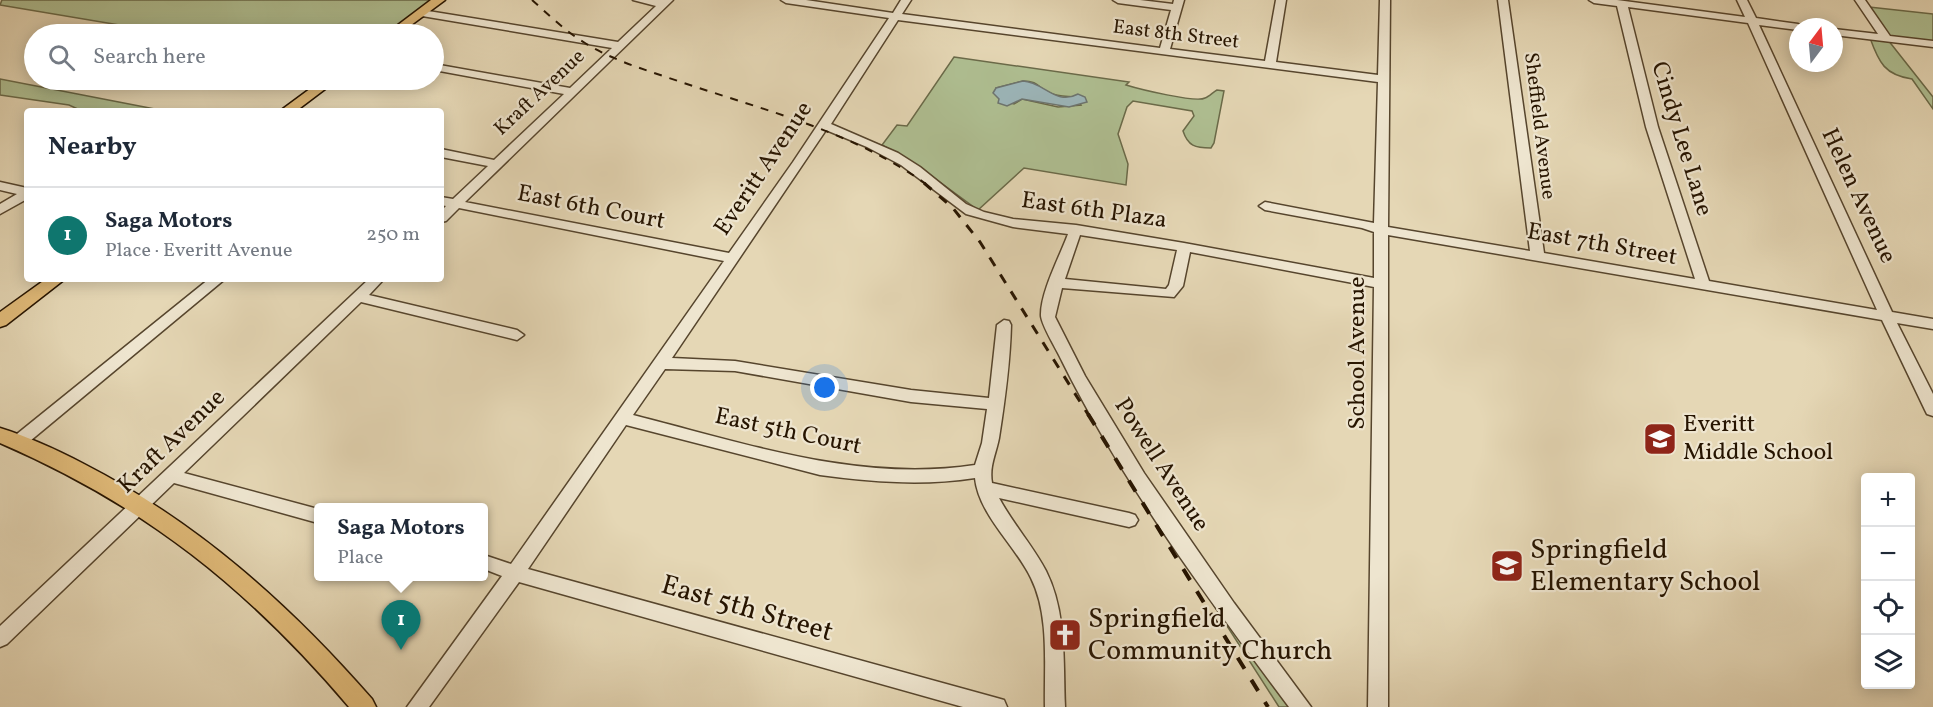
<!DOCTYPE html>
<html lang="en">
<head>
<meta charset="utf-8">
<style>
	:root { --surface:#fff; --page:#f6f6f7; --text:#1f2937; --muted:#747a83; --line:#e0e1e3; --accent:#0f766e }
	body { margin:0; font-family:Vollkorn,serif; background:var(--page); color:var(--text) }
	.controls { position:absolute; right:18px; bottom:18px; display:grid; overflow:hidden; border-radius:6px; box-shadow:0 3px 15px #0003 }
	.controls button { width:54px; height:54px; display:grid; place-items:center; padding:0; border:0; border-bottom:2px solid var(--line); background:var(--surface); color:var(--text); font:30px sans-serif }
	.compass { position:absolute; left:1789px; top:18px; width:54px; height:54px; border-radius:50%; background:var(--surface); box-shadow:0 3px 15px #0003; rotate:16deg }
	.you { position:absolute; left:825px; top:388px; width:21px; height:21px; margin:-15px; border:4px solid #fff; border-radius:50%; background:#1a73e8; box-shadow:0 0 0 9px #1a73e833 }
	.badge { display:grid; place-items:center; width:39px; height:39px; border-radius:50%; background:var(--accent); color:#fff; font-size:20px; font-weight:700 }
	.pin { position:absolute; translate:-50% -50px; filter:drop-shadow(0 2px 3px #0008) }
	.pin::after { content:''; position:absolute; top:32px; width:21px; height:18px; background:inherit; clip-path:polygon(0 0,100% 0,50% 100%) }
	.popup { position:absolute; left:314px; top:503px; width:174px; height:78px; box-sizing:border-box; display:grid; place-content:center; border-radius:6px; background:var(--surface); filter:drop-shadow(0 2px 4px #0005); font-size:20px; white-space:nowrap; color:var(--muted) }
	.popup b { font-size:22px; color:var(--text) }
	.popup::after { content:''; position:absolute; left:50%; top:100%; margin-left:-12px; border:12px solid transparent; border-top-color:var(--surface) }
	.list { margin:0; padding:0; list-style:none }
	h2 { display:flex; justify-content:space-between; align-items:center; height:78px; margin:0; padding:0 24px; font-size:26px }
	h2 small { font-size:20px; font-weight:400; color:var(--muted) }
	.list li { display:grid; grid-template-columns:39px 1fr auto; gap:18px; align-items:center; box-sizing:border-box; height:96px; padding:0 24px; border-top:2px solid var(--line) }
	.list b { display:block; font-size:22px; white-space:nowrap }
	.list p { margin:0; font-size:20px; white-space:nowrap; color:var(--muted) }
	.list em { font-size:20px; font-style:normal; color:var(--muted) }
	.icon { flex:none; width:33px; height:33px; fill:none; stroke:currentColor; stroke-width:2; stroke-linecap:round; stroke-linejoin:round }
	.map { position:relative; flex:none; width:1933px; height:707px; overflow:hidden }
	.search { position:absolute; background:var(--surface); box-shadow:0 3px 15px #0003; left:24px; top:24px; width:420px; height:66px; display:flex; align-items:center; gap:15px; box-sizing:border-box; padding:0 21px; border-radius:33px; color:var(--muted); font-size:22px }
	.panel { position:absolute; background:var(--surface); box-shadow:0 3px 15px #0003; left:24px; top:108px; width:420px; height:174px; border-radius:6px }
	.map>svg:first-child { display:block }
</style>
</head>
<body>
<div class="map">
<svg width="1933" height="707" viewBox="0 0 1933 707">
	<rect width="100%" height="100%" fill="#e5d7b5"/>
	<filter id="stains"><feTurbulence type="fractalNoise" baseFrequency=".00333" numOctaves="4"/><feColorMatrix values="0 0 0 0 .2 0 0 0 0 .09 0 0 0 0 .02 0 0 0 .5 -.17"/></filter>
	<radialGradient id="worn" r=".72"><stop offset=".6" stop-color="#630" stop-opacity="0"/><stop offset="1" stop-color="#630" stop-opacity=".3"/></radialGradient>
	<path fill="#afbf92" stroke="#6a6a49" stroke-width="1.5" fill-rule="evenodd" d="M 2,0 L 433,0 L 385,34 L 173,34 L 0,5 Z
		M 1869,7 L 1933,14 L 1933,42 L 1889,36 Z
		M 1870,38 L 1888,40 L 1933,97 L 1933,109 L 1912,79 C 1885,75 1879,63 1870,38 Z
		M 954,57 L 1129,82 L 1126,85 C 1139,89 1196,103 1205,98 C 1209,97 1213,92 1217,90 L 1224,91 L 1214,143 L 1211,148 C 1195,148 1188,146 1183,131 L 1194,116 L 1192,111 L 1133,101 L 1127,107 L 1118,134 L 1128,164 L 1126,185 L 1024,168 L 978,210 L 919,167 L 882,145 L 897,125 L 907,126 ZM 1023,81 C 1039,81 1038,88 1050,93 C 1058,97 1067,96 1076,97 L 1081,105 L 1058,107 L 1022,99 L 1014,104 L 999,99 L 996,88 Z
		M 0,79 L 160,110 L 165,111 L 82,111 L 69,105 L 0,95 Z
		M 1188,565 L 1294,707 L 1279,707 Z"/>
	<path fill="#9cb6ba" stroke="#6d7570" stroke-width="1.5" d="M 1023,81 C 1044,82 1056,106 1078,94 L 1085,97 L 1087,102 L 1069,107 L 1022,99 L 1007,106 L 998,103 L 999,99 L 993,93 L 996,88 Z"/>
	<g fill="none" stroke-linecap="round" stroke-linejoin="round">
		<defs>
			<path id="minor" d="M 633,0 L 673,0 L 465,202 L 729,253 L 793,162 L 889,18 L 786,3 L 781,0 L 806,0 L 893,13 L 901,0 L 911,0 L 902,14 L 1160,48 L 1171,10 L 1118,3 L 1113,0 L 1140,0 L 1173,4 L 1174,0 L 1184,0 L 1170,49 L 1265,61 L 1276,0 L 1286,0 L 1276,62 L 1378,75 L 1380,0 L 1390,0 L 1388,227 L 1530,251 L 1498,0 L 1508,0 L 1544,253 L 1695,279 L 1646,127 L 1617,6 L 1594,3 L 1589,0 L 1617,0 L 1745,17 L 1737,0 L 1747,0 L 1756,18 L 1798,24 L 1803,27 L 1798,27 L 1798,30 L 1759,25 L 1892,312 L 1933,319 L 1933,329 L 1897,323 L 1933,394 L 1933,416 L 1927,414 L 1925,410 L 1882,320 L 1388,235 L 1388,707 L 1368,707 L 1374,287 L 1190,252 L 1183,286 L 1174,297 L 1062,288 L 1055,317 L 1085,376 L 1144,473 L 1234,603 L 1311,707 L 1289,707 C 1207,597 1123,484 1062,361 C 1057,350 1042,326 1041,316 C 1040,293 1060,256 1068,234 L 1013,227 L 966,214 L 901,165 L 867,147 L 826,130 L 672,358 L 735,361 L 911,390 L 989,398 L 997,325 L 1004,320 L 1009,321 L 1011,325 C 1010,363 1005,400 999,438 C 996,454 989,466 992,483 L 1129,513 L 1135,515 L 1138,520 L 1135,525 L 1129,527 L 999,498 C 1013,524 1033,546 1046,571 C 1067,613 1063,662 1065,707 L 1045,707 C 1044,666 1050,616 1031,578 C 1015,545 979,515 975,478 C 923,486 872,482 820,475 L 626,425 L 528,569 L 997,698 L 1004,700 L 1007,707 L 963,707 L 519,582 L 429,707 L 407,707 L 502,576 L 484,569 L 484,555 L 511,564 L 724,261 L 459,208 L 446,221 L 441,222 L 441,211 L 446,206 L 441,205 L 441,197 L 453,199 L 488,166 L 441,157 L 441,149 L 494,160 L 564,94 L 434,70 L 434,64 L 570,88 L 612,48 L 422,16 L 417,13 L 422,10 L 618,42 L 656,6 ZM 1628,7 L 1748,23 L 1877,310 L 1709,281 L 1658,127 ZM 898,20 L 1378,82 L 1374,223 L 1265,202 L 1259,206 L 1265,210 L 1362,228 L 1374,232 L 1374,278 L 1184,243 L 1076,225 L 1013,219 L 984,212 L 966,204 L 920,167 L 898,153 L 831,124 ZM 1080,235 L 1177,250 L 1169,285 L 1166,289 L 1065,279 ZM 665,369 L 735,371 L 911,402 L 987,409 L 982,443 L 975,465 C 858,483 745,443 633,415 Z
				M 1855,0 L 1865,0 L 1890,36 L 1933,41 L 1933,47 L 1834,35 L 1834,29 L 1878,34 Z
				M 0,182 L 27,188 L 27,199 L 0,214 L 0,204 L 17,194 L 0,190 Z
				M 209,279 L 225,279 L 24,446 L 18,448 L 12,446 L 10,442 L 12,438 Z
				M 369,279 L 384,279 L 369,295 L 517,330 L 524,335 L 517,340 L 361,302 L 184,473 L 318,509 L 318,523 L 174,483 L 7,644 L 0,647 L 0,626 Z"/>
			<path id="major" d="M 431,0 L 445,0 L 399,34 L 386,34 Z
				M 322,80 L 337,80 L 296,111 L 280,111 Z
				M 46,279 L 65,279 L 6,325 L 0,327 L 0,312 Z
				M 0,428 C 29,437 57,450 84,464 C 197,522 289,604 372,699 L 376,707 L 349,707 C 248,588 144,505 0,443 Z"/>
		</defs>
		<use href="#minor" stroke="#56452d" stroke-width="3"/>
		<use href="#major" stroke="#261400" stroke-width="3"/>
		<use href="#minor" fill="#eee5cf" fill-rule="evenodd"/>
		<use href="#major" fill="#e2bc7a" fill-rule="evenodd"/>
		<path stroke="#261400" stroke-width="2" stroke-dasharray="8 8" stroke-linecap="butt" d="M 532,0 C 549,15 565,31 585,43 C 614,61 646,70 678,81 C 763,110 852,131 926,184"/>
		<path stroke="#261400" stroke-width="3" stroke-dasharray="10 10" stroke-linecap="butt" d="M 924,183 L 952,207 L 980,242 L 1089,416"/>
		<path stroke="#261400" stroke-width="4" stroke-dasharray="13 13" stroke-linecap="butt" d="M 1088,414 L 1268,707"/>
	</g>
	<defs>
		<symbol id="school-square" viewBox="-11 -11 22 22"><rect x="-9" y="-9" width="18" height="18" rx="4" fill="#8f2418" stroke="#eee5cf"/><path d="M0-5L7-2L0 1L-7-2ZM-4 1L0 2.5L4 1V4Q0 6-4 4Z" fill="#fff"/></symbol>
		<symbol id="church-square" viewBox="-11 -11 22 22"><rect x="-9" y="-9" width="18" height="18" rx="4" fill="#8f2418" stroke="#eee5cf"/><path d="M-1.2-6h2.4v3.5h3.3v2.4h-3.3V6h-2.4V-.1h-3.3v-2.4h3.3Z" fill="#fff"/></symbol>
	</defs>
	<g fill-rule="evenodd">
		<use href="#school-square" x="1641" y="420" width="38" height="38"/>
		<use href="#school-square" x="1488" y="547" width="38" height="38"/>
		<use href="#church-square" x="1046" y="616" width="38" height="38"/>
	</g>
	<g text-anchor="middle" dominant-baseline="central" stroke-width="4.5" stroke-linejoin="round" paint-order="stroke">
		<g font-size="20" fill="#261400" stroke="#eee5cf">
			<text transform="translate(1176 35) rotate(7)">East 8th Street</text>
			<text transform="translate(540 93) rotate(-43)">Kraft Avenue</text>
			<text transform="translate(1539 126) rotate(83)">Sheffield Avenue</text>
		</g>
		<g font-size="24" fill="#261400" stroke="#eee5cf">
			<text transform="translate(1681 139) rotate(73)">Cindy Lee Lane</text>
			<text transform="translate(764 169) rotate(-56)">Everitt Avenue</text>
			<text transform="translate(1858 196) rotate(65)">Helen Avenue</text>
			<text transform="translate(591 208) rotate(11)">East 6th Court</text>
			<text transform="translate(1094 211) rotate(8)">East 6th Plaza</text>
			<text transform="translate(1602 245) rotate(10)">East 7th Street</text>
			<text transform="translate(1358 353) rotate(-90)">School Avenue</text>
			<text transform="translate(788 432) rotate(12)">East 5th Court</text>
			<text transform="translate(172 442) rotate(-44)">Kraft Avenue</text>
			<text transform="translate(1161 465) rotate(57)">Powell Avenue</text>
		</g>
		<g font-size="24" fill="#261400" stroke="#eee5cf" text-anchor="start">
			<text x="1683" y="425">Everitt<tspan x="1683" dy="28">Middle School</tspan></text>
		</g>
		<g font-size="28" fill="#261400" stroke="#eee5cf" text-anchor="start">
			<text x="1530" y="550">Springfield<tspan x="1530" dy="32">Elementary School</tspan></text>
			<text x="1088" y="619">Springfield<tspan x="1088" dy="32">Community Church</tspan></text>
		</g>
		<g font-size="28" fill="#261400" stroke="#eee5cf">
			<text transform="translate(747 609) rotate(16)">East 5th Street</text>
		</g>
	</g>
	<rect width="100%" height="100%" filter="url(#stains)"/>
	<rect width="100%" height="100%" fill="url(#worn)"/>
</svg>
<div class="controls">
<button>+</button>
<button>−</button>
<button><svg class="icon" aria-label="locate" viewBox="0 0 24 24"><circle cx="12" cy="12" r="6"/><path d="M12 2v4M12 18v4M2 12h4M18 12h4"/></svg></button>
<button><svg class="icon" aria-label="layers" viewBox="0 0 24 24"><path d="M12 4l9 5-9 5-9-5zM3 14l9 5 9-5"/></svg></button>
</div>
<svg class="compass" viewBox="-18 -18 36 36"><path d="M0-13l5 13h-10z" fill="#e53935"/><path d="M0 13l5-13h-10z" fill="#747a83"/></svg>
<div class="you"></div>
<div class="pin badge" style="left:401px;top:650px">1</div>
<div class="popup"><b>Saga Motors</b>Place</div>
<div class="search"><svg class="icon" aria-label="search" viewBox="0 0 24 24"><circle cx="10" cy="10" r="6"/><path d="M15 15l6 6"/></svg>Search here</div>
<section class="panel">
<h2>Nearby<small></small></h2>
<ul class="list">
<li><span class="badge">1</span><div><b>Saga Motors</b><p>Place · Everitt Avenue</p></div><em>250 m</em></li>
</ul>
</section>
</div>
</body>
</html>
